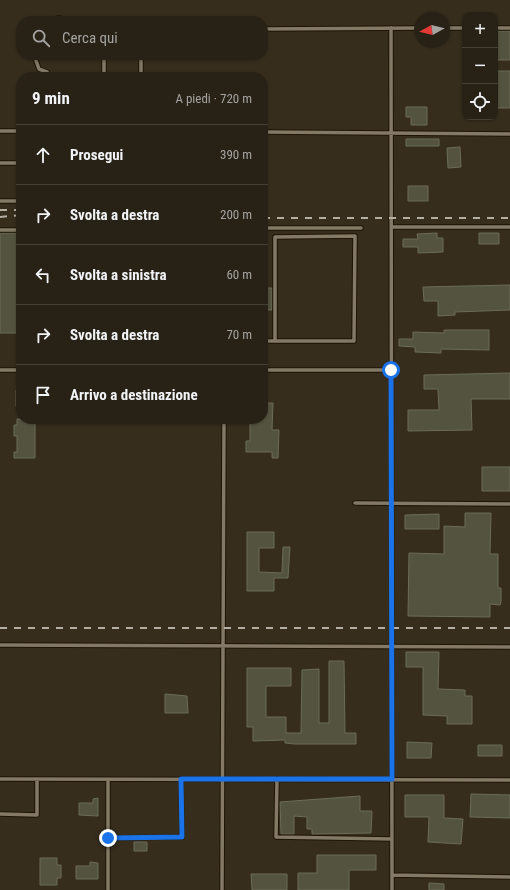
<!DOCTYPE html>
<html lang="it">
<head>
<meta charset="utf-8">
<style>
	:root { --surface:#282216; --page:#302a1f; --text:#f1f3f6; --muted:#a5a4a1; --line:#443f35 }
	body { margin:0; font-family:"Roboto Condensed",sans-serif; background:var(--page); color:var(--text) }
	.controls { position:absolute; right:12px; top:12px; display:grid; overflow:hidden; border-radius:8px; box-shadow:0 1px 3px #0004 }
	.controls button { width:36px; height:36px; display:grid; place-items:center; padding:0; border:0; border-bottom:1px solid var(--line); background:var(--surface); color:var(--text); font:20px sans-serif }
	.compass { position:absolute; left:414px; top:12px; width:36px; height:36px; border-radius:50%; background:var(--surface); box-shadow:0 1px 3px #0004; rotate:262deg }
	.stop { position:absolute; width:12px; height:12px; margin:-9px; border:3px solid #1a73e8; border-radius:50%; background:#fff }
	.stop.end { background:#1a73e8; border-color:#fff; box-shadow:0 1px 4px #0008 }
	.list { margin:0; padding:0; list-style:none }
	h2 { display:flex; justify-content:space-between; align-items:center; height:52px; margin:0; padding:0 16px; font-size:17px }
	h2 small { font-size:13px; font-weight:400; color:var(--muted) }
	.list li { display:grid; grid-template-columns:26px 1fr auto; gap:12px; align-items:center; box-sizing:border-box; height:60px; padding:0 16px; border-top:1px solid var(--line) }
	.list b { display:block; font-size:15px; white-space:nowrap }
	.list em { font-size:13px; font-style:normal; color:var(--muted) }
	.icon { flex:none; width:22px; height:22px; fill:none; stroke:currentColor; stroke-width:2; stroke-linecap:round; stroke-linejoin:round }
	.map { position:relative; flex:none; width:510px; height:890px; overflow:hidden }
	.search { position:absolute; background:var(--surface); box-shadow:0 1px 3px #0004; left:16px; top:16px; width:252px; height:44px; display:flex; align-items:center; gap:10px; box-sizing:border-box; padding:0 14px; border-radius:16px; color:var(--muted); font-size:15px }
	.panel { position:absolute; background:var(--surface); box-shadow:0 1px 3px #0004; left:16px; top:72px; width:252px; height:352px; border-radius:16px }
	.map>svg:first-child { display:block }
</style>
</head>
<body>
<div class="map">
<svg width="510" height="890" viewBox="0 0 510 890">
	<rect width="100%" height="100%" fill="#362d1d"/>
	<path fill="#545340" stroke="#6c6c58" d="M 495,31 L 510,31 L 510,60 L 495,60 Z
		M 495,71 L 510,71 L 510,108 L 495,108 Z
		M 406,107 L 427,107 L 427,125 L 411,125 L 411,117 L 406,117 Z
		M 406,139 L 439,139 L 439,146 L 406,146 Z
		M 460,147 L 461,167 L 448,168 L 447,148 Z
		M 408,186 L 428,186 L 428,201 L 408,201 Z
		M 0,233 L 21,233 L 21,333 L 0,333 Z
		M 437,233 L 437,238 L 443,238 L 443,252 L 418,253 L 418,247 L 403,247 L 403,239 L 418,239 L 417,234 Z
		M 479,233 L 499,233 L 499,244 L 479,244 Z
		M 510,285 L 510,310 L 455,312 L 455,315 L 438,316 L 438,301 L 424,301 L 423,287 Z
		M 263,288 L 272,288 L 272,310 L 263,310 Z
		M 444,330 L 489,330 L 489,350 L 441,349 L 441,353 L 415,352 L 415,347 L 399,346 L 399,339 L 413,339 L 413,332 L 444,333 Z
		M 510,373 L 510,399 L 471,399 L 472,430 L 408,431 L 408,410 L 439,410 L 438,389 L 424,389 L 424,375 Z
		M 16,390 L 21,390 L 21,406 L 16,406 Z
		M 263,403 L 273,403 L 272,430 L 279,430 L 278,458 L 272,458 L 272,452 L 246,452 L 246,441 L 250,441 L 250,419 L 263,419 Z
		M 17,419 L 35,419 L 35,458 L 14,458 L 14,452 L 17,452 L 17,436 L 14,436 L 14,425 L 17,425 Z
		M 482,467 L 510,467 L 510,491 L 482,491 Z
		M 465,513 L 491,513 L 490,554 L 498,554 L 498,588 L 501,588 L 501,602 L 500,605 L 490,604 L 490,617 L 408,616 L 409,553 L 444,554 L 444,526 L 465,527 Z
		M 439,514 L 439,529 L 405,529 L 405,515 Z
		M 247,532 L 274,532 L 274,548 L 259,548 L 259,572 L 282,573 L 283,547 L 290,547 L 288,578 L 274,578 L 274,591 L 247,591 Z
		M 406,652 L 439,652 L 438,689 L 465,690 L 465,696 L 472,696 L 472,724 L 447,724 L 447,716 L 423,715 L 423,667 L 406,667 Z
		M 329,661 L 344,661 L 345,733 L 356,733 L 356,744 L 295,744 L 285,743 L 285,740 L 253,741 L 253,727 L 247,727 L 247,668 L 291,668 L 291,686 L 266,686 L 266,717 L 286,717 L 286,733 L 301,733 L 302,670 L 319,669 L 319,723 L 329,723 Z
		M 165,694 L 187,696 L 188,713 L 165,713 Z
		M 407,742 L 432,743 L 431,758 L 407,758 Z
		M 478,745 L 502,745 L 502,756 L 478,756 Z
		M 471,794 L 510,795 L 510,818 L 470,817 Z
		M 405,795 L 444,795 L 444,818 L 463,819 L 461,844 L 428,842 L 429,817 L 405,817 Z
		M 360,796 L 360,811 L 372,811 L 371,833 L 312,834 L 312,829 L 307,829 L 307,817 L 294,816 L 294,834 L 281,834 L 280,802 Z
		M 98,798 L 98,816 L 79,815 L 79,803 L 93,803 L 93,799 Z
		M 134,842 L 147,842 L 147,851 L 134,851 Z
		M 317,855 L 376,855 L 376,870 L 349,870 L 349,890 L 298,890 L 298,873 L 317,873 Z
		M 40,858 L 57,858 L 57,865 L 61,865 L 61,878 L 57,878 L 57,885 L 40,885 Z
		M 90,862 L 98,863 L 98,879 L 76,879 L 76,866 L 90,866 Z
		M 251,874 L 287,874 L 287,890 L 252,890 Z
		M 429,883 L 444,884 L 444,890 L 429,890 Z"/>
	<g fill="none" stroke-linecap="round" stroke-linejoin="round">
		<defs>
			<path id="service" d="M 39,21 L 60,18 L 67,21
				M 391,28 L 392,890
				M 444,28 L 465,28
				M 495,28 L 510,28
				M 263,29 L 420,28
				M 34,55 L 39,69 L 47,72
				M 104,55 L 104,77
				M 141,55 L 141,77
				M 0,131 L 21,131
				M 263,132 L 510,134
				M 0,163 L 21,163
				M 0,201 L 21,201
				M 391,227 L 510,227
				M 263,228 L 361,228
				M 0,230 L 21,230
				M 263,341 L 354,341 L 355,236 L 275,237 L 275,341
				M 0,370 L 21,370
				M 263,370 L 391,370
				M 355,503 L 510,504
				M 0,645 L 510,647
				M 0,779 L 510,780
				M 277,779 L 276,837 L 392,839
				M 0,814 L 37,815 L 37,779
				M 108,838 L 182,837 L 181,779
				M 392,875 L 510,877
				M 108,890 L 108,779
				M 222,890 L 224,419"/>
		</defs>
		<use href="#service" stroke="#1e1506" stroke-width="5.5"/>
		<use href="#service" stroke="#847967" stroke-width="3.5"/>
		<path stroke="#b4aea3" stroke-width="2" stroke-dasharray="7 7" stroke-linecap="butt" d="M 0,210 L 19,210
			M 0,217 L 21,215
			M 263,218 L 510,218
			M 0,628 L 510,628"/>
	</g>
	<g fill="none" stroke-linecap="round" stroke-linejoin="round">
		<path stroke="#1a73e8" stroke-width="5" d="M 108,838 L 182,837 L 181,779 L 392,779 L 391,370"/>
	</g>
</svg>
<div class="controls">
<button>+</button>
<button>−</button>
<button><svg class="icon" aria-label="locate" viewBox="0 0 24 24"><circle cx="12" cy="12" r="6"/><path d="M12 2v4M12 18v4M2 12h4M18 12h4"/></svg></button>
</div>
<svg class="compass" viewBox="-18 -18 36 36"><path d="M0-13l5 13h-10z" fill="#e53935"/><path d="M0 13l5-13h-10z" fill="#a5a4a1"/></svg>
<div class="stop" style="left:391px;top:370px"></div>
<div class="stop end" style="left:108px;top:838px"></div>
<div class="search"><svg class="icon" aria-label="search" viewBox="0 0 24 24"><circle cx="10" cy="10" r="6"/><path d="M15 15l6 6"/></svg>Cerca qui</div>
<section class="panel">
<h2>9 min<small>A piedi · 720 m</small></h2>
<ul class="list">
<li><svg class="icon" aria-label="ahead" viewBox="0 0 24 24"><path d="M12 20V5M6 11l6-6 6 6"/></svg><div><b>Prosegui</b></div><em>390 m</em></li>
<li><svg class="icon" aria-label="right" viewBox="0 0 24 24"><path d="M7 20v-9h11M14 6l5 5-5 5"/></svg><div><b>Svolta a destra</b></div><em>200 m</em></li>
<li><svg class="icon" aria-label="left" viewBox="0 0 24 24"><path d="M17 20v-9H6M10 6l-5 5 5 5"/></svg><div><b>Svolta a sinistra</b></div><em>60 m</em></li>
<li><svg class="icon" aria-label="right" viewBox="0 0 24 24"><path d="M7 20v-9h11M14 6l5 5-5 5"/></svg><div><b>Svolta a destra</b></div><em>70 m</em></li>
<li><svg class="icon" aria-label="arrive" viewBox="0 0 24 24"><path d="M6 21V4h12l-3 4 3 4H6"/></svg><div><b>Arrivo a destinazione</b></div></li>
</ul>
</section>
</div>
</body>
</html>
